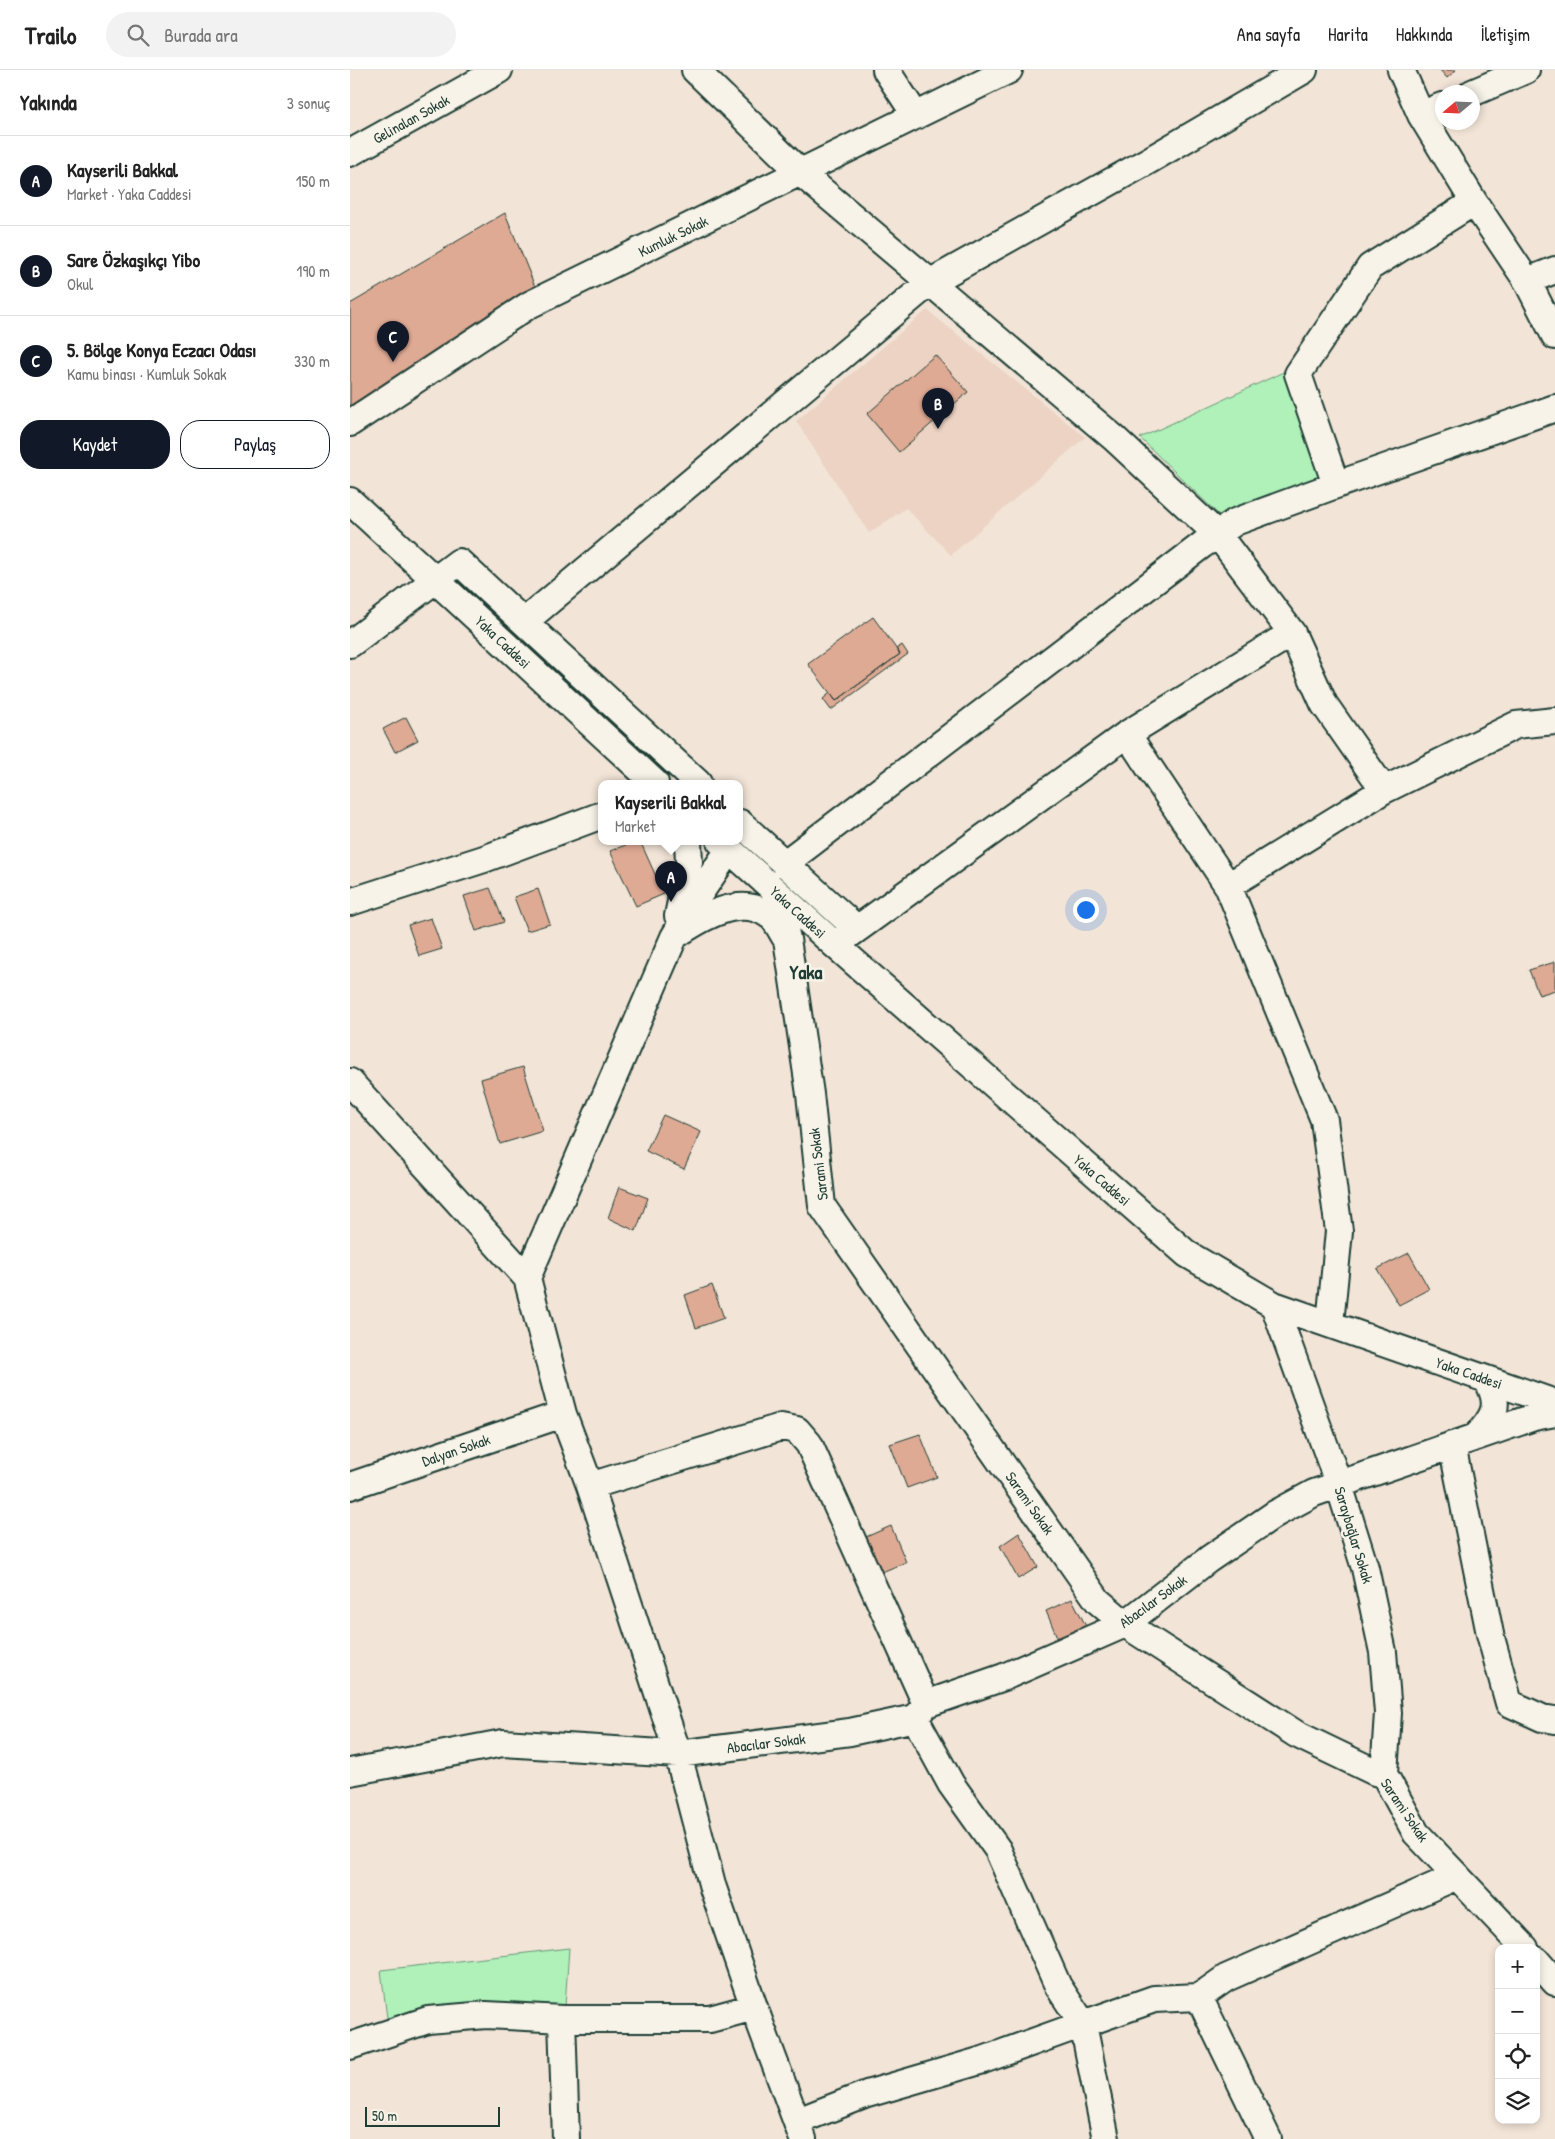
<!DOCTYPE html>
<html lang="tr">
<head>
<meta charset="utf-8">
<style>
	:root { --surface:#fff; --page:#f2f2f2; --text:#222; --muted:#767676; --line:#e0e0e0; --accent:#111827 }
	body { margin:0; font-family:"Patrick Hand",sans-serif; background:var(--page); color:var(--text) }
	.controls { position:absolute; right:15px; bottom:15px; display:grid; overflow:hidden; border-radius:10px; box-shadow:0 2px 8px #0003 }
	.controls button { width:45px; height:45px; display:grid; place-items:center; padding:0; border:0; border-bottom:1px solid var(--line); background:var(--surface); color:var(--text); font:25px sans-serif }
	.compass { position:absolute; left:1085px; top:15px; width:45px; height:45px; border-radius:50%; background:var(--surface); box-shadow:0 2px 8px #0003; rotate:251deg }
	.scale { position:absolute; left:15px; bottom:12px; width:135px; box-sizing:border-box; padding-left:5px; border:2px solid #1f3d34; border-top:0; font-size:14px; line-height:18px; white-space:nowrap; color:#1f3d34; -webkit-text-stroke:4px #f7f3e8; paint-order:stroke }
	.you { position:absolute; left:735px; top:839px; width:18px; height:18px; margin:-12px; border:4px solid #fff; border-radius:50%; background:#1a73e8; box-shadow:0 0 0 8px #1a73e833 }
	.badge { display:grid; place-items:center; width:32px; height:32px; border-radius:50%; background:var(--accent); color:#fff; font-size:16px; font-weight:700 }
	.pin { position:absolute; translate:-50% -41px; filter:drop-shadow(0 1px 2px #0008) }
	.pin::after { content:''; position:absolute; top:26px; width:18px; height:15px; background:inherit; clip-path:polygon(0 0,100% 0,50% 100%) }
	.popup { position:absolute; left:248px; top:710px; width:145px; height:65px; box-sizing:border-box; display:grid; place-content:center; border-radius:10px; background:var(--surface); filter:drop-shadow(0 1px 4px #0005); font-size:16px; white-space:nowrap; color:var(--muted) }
	.popup b { font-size:19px; color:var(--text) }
	.popup::after { content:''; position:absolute; left:50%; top:100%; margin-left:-10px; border:10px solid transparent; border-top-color:var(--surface) }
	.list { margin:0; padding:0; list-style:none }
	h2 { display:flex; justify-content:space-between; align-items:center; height:65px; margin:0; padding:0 20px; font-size:21px }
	h2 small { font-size:16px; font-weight:400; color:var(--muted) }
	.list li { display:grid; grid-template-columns:32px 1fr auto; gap:15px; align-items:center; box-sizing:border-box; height:90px; padding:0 20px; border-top:1px solid var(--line) }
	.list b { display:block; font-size:19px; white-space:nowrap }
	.list p { margin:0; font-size:16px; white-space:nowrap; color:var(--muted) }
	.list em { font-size:16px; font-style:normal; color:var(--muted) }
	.actions { display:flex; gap:10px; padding:15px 20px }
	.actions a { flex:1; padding:11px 0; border:1px solid var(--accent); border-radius:20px; text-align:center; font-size:18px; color:var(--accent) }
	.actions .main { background:var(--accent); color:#fff }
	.icon { flex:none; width:28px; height:28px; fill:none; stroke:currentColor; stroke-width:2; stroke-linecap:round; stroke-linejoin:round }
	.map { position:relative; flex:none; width:1205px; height:2069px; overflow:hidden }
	header { display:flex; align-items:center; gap:30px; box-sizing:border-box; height:70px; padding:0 25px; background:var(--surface); border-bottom:1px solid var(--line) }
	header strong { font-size:24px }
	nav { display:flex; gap:28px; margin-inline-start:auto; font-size:18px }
	.search { width:350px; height:45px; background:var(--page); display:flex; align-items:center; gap:12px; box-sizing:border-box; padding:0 18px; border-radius:28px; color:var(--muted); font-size:19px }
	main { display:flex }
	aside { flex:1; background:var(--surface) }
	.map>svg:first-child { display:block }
</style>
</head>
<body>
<header>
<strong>Trailo</strong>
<div class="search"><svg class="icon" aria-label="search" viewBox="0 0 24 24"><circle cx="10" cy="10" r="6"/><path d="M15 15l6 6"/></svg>Burada ara</div>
<nav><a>Ana sayfa</a><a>Harita</a><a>Hakkında</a><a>İletişim</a></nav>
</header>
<main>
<aside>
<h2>Yakında<small>3 sonuç</small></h2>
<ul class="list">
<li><span class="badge">A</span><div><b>Kayserili Bakkal</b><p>Market · Yaka Caddesi</p></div><em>150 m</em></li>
<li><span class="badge">B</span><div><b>Sare Özkaşıkçı Yibo</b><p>Okul</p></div><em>190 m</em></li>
<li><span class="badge">C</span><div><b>5. Bölge Konya Eczacı Odası</b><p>Kamu binası · Kumluk Sokak</p></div><em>330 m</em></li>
</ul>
<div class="actions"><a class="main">Kaydet</a><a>Paylaş</a></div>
</aside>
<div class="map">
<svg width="1205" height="2069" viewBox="0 0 1205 2069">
	<rect width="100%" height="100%" fill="#f2e4d7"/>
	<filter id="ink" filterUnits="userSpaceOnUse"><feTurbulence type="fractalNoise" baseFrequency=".02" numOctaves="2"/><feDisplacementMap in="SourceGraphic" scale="10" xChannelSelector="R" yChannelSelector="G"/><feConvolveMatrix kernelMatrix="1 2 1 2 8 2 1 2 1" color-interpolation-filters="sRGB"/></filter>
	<g filter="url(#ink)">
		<path fill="#ecd3c3" d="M 577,240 L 735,367 L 601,485 L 556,438 L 519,463 L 446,351 Z"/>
		<path fill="#aff1b9" stroke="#679776" d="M 940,299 L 974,404 L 869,445 L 790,368 Z
			M 219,1878 L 215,1936 L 112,1934 L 37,1948 L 31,1900 Z"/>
		<path fill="#dfaa94" stroke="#1f3d34" d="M 1090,0 L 1106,0 L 1097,8 Z
			M 155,143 L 188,224 L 0,350 L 0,234 Z
			M 585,285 L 618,322 L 549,382 L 517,344 Z
			M 523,547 L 550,584 L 486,631 L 458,594 Z
			M 552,575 L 558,584 L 481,640 L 473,629 L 480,623 L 486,631 L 550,584 L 546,579 Z
			M 56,647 L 68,670 L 45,682 L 33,659 Z
			M 286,771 L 290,771 L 314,824 L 286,836 L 260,781 Z
			M 140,818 L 154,852 L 126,861 L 114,826 Z
			M 188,819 L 200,854 L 177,861 L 164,827 Z
			M 81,848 L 92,879 L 69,886 L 58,855 Z
			M 1205,892 L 1205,920 L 1189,925 L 1179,900 Z
			M 173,997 L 193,1061 L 150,1074 L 131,1009 Z
			M 313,1045 L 351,1062 L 334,1099 L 296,1081 Z
			M 269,1117 L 298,1128 L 286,1161 L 258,1148 Z
			M 1059,1183 L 1079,1219 L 1049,1235 L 1027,1199 Z
			M 362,1215 L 374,1248 L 346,1258 L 335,1225 Z
			M 570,1364 L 587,1407 L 557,1418 L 540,1374 Z
			M 541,1456 L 556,1492 L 532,1502 L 516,1467 Z
			M 669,1463 L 688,1497 L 668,1509 L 650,1476 Z
			M 722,1529 L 739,1562 L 710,1574 L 696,1541 Z"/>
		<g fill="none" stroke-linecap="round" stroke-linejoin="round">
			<defs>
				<path id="minor" d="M 345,0 L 451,103 L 764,368 L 868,465 L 942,563 L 777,664 L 485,875
					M 536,0 L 566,46
					M 1051,0 L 1071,45 L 1124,132 L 1177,211 L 1205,266
					M 1122,23 L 1176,0
					M 1071,45 L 1092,36
					M 0,83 L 149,0
					M 1177,211 L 1205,200
					M 0,353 L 179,235 L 659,0
					M 986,415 L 948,304 L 1020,197 L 1124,132
					M 0,431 L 305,713
					M 174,552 L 579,213 L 798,91 L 954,0
					M 942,563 L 974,634 L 1034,720
					M 0,574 L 109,492 L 348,713
					M 777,664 L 878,816
					M 390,753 L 506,858
					M 370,771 L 485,875 L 837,1184 L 924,1235 L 1205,1333
					M 379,780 L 350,823 L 324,867 L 177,1208 L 213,1344 L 240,1416 L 328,1684 L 363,1818 L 404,1937 L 453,2069
					M 434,794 L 852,475 L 885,452 L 986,415 L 1205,338
					M 427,823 L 437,869 L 460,1024 L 472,1136 L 748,1531 L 775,1554 L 946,1664 L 1025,1702 L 1034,1704 L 1066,1763 L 1175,1878
					M 0,832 L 134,789 L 252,745
					M 328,846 L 339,792 L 338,771
					M 326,865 C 351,848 390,824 419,845 C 426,849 431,861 435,867
					M 0,1012 L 177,1208
					M 924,1235 L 989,1415 L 1015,1498 L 1033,1582 L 1038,1643 L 1034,1704
					M 980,1254 L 989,1161 L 974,1050 L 878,816 L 1034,720 L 1166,655 L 1205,651
					M 1126,1367 C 1144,1347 1152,1335 1137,1310
					M 1102,1375 L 1140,1564 L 1159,1633 L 1192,1648 L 1205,1650
					M 0,1416 L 213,1344
					M 240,1416 L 431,1357 L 447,1360 L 459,1374 L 576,1634
					M 565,1648 L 601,1714 L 648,1780 L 708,1916 L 733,1954 L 804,1929 L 849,1927
					M 0,1702 L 153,1673 L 328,1684 L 500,1662 L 565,1648 L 576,1634 L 654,1607 L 775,1554 L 859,1489 L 925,1444 L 964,1423 L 1184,1347 L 1205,1343
					M 1186,1890 L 1205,1912
					M 212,1949 L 216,2069
					M 0,1976 L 78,1950 L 136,1945 L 212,1949 L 360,1949 L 404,1937
					M 448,2051 L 517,2024 L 633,1990 L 733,1954 L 756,2069
					M 918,2069 L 849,1927 L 876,1908 L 1107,1806"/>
			</defs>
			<use href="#minor" stroke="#1f3d34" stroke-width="30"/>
			<use href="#minor" stroke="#f7f3e8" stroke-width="26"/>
		</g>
	</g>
	<g text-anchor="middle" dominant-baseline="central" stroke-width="5" stroke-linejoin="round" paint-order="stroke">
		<g font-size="15" fill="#1f3d34" stroke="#f7f3e8">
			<text transform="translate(61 49) rotate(-29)">Gelinalan Sokak</text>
			<text transform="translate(323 166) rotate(-26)">Kumluk Sokak</text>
			<text transform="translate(153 572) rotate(43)">Yaka Caddesi</text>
			<text transform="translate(448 842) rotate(42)">Yaka Caddesi</text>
			<text transform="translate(468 1094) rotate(-97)">Sarami Sokak</text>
			<text transform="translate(752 1110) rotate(41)">Yaka Caddesi</text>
			<text transform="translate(1119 1303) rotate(19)">Yaka Caddesi</text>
			<text transform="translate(106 1380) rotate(-19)">Dalyan Sokak</text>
			<text transform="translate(680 1433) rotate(55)">Sarami Sokak</text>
			<text transform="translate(1004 1465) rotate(73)">Saraybağlar Sokak</text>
			<text transform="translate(803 1531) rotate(-36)">Abacılar Sokak</text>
			<text transform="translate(416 1673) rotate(-7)">Abacılar Sokak</text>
			<text transform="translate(1055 1740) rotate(56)">Sarami Sokak</text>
		</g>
		<g font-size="20" font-weight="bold" fill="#1f3d34" stroke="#f7f3e8">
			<text x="456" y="901">Yaka</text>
		</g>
	</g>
</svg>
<div class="controls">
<button>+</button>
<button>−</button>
<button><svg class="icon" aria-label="locate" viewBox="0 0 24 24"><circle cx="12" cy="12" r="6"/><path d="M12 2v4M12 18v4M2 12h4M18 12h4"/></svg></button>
<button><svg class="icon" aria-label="layers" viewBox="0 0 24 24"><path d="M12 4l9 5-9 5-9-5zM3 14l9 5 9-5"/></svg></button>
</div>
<svg class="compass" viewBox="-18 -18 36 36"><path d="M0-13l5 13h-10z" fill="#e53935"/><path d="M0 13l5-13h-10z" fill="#767676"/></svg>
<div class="scale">50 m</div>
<div class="you"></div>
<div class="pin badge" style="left:321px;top:832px">A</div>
<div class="popup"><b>Kayserili Bakkal</b>Market</div>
<div class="pin badge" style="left:588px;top:359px">B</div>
<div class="pin badge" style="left:43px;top:292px">C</div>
</div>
</main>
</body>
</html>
